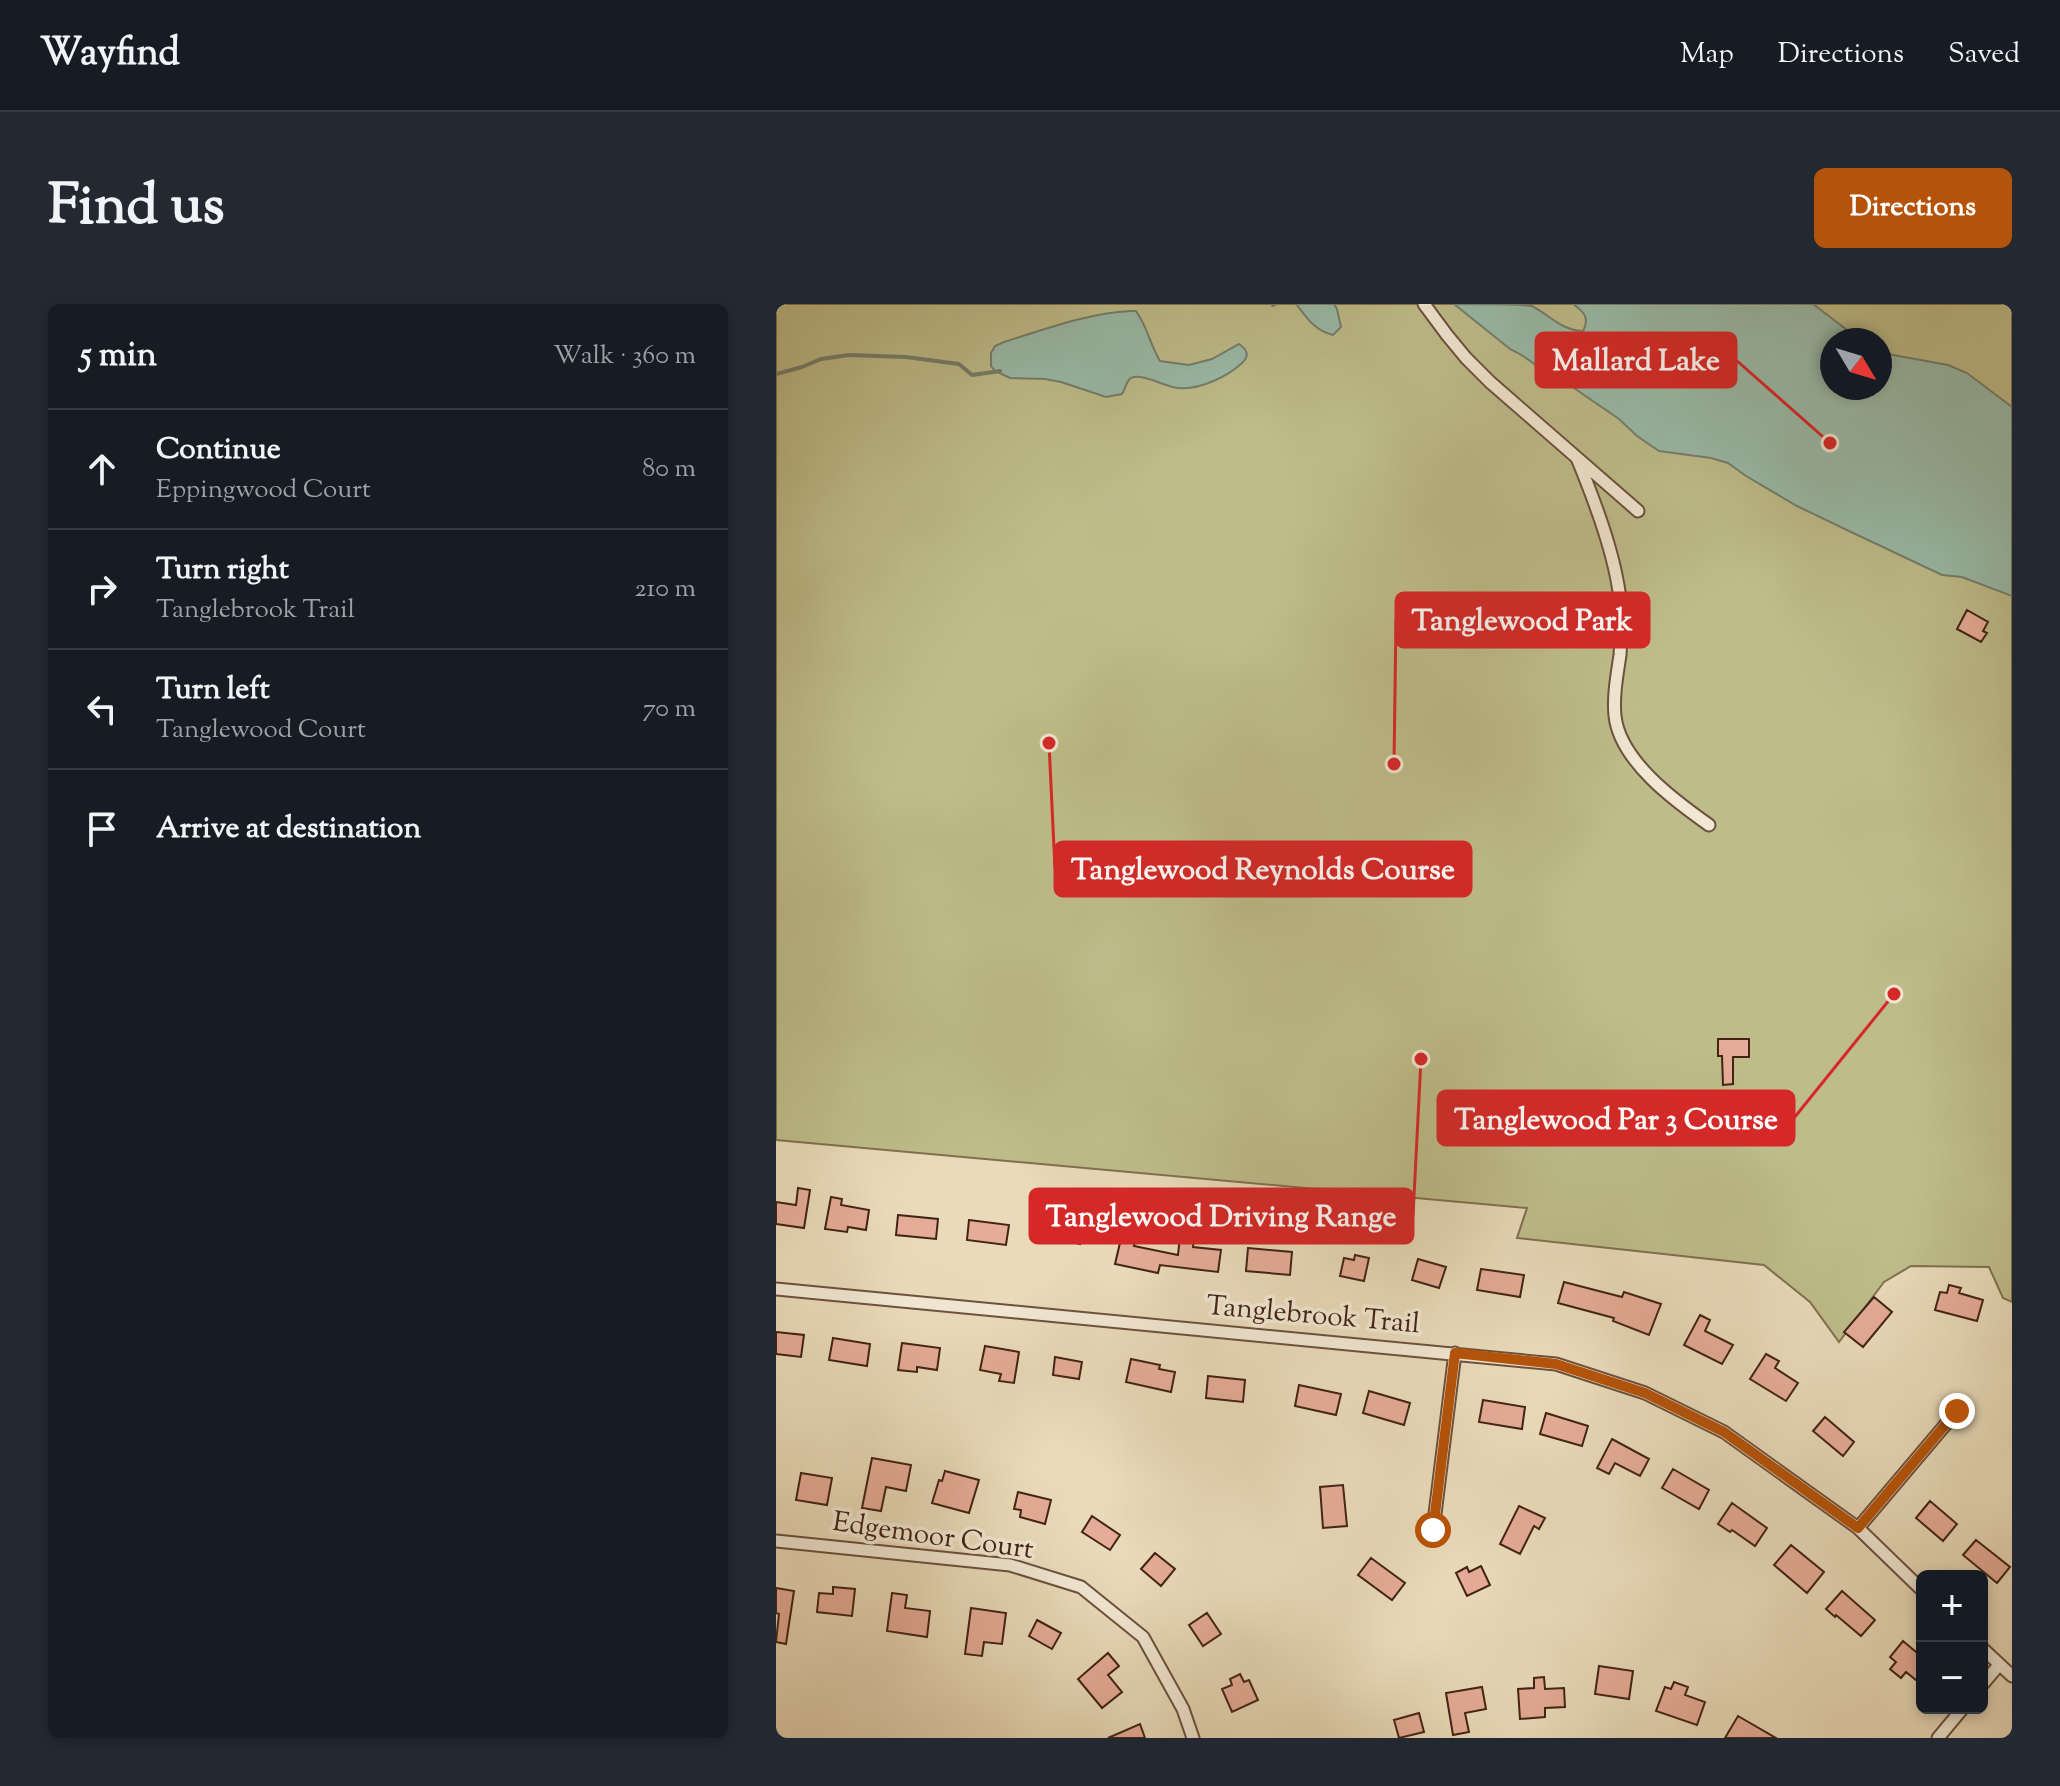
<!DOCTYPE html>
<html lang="en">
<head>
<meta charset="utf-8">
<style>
	:root { --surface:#171b24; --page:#242831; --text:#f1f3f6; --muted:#9ea1a6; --line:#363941; --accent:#b45309 }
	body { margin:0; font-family:"Sorts Mill Goudy",serif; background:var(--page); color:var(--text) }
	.controls { position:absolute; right:24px; bottom:24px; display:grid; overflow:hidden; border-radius:12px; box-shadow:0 4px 12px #0003 }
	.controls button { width:72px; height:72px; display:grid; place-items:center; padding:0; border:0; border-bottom:2px solid var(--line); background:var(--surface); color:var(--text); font:40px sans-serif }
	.compass { position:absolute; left:1044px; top:24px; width:72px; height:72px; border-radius:50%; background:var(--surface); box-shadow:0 4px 12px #0003; rotate:128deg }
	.stop { position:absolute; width:24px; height:24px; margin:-18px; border:6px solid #b45309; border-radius:50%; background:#fff }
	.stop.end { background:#b45309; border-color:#fff; box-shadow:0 2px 8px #0008 }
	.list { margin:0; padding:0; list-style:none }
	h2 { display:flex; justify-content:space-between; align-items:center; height:104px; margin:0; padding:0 32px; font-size:34px }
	h2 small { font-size:26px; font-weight:400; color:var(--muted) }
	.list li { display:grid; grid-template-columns:52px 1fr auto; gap:24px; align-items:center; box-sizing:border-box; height:120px; padding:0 32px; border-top:2px solid var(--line) }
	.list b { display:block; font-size:30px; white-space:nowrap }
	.list p { margin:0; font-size:26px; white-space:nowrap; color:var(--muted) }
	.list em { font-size:26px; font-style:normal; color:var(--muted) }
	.icon { flex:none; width:44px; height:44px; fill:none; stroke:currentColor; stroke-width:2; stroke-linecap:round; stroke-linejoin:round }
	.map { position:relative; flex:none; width:1236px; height:1434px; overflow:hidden; border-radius:12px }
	header { display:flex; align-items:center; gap:48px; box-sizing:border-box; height:112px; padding:0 40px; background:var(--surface); border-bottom:2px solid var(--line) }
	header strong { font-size:38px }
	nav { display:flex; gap:44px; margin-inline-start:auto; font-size:28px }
	.intro { display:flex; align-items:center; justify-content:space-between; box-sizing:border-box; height:192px; padding:0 48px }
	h1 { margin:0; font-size:56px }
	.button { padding:20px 36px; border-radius:12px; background:var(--accent); color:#fff; font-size:28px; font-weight:700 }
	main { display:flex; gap:48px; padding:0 48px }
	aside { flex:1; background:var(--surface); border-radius:12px; box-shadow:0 4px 12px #0003 }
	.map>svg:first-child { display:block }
</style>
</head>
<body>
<header>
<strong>Wayfind</strong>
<nav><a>Map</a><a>Directions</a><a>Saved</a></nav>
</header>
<div class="intro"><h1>Find us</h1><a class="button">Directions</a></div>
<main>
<aside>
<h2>5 min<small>Walk · 360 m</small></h2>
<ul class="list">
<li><svg class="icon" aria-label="ahead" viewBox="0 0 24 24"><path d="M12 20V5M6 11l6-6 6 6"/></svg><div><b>Continue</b><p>Eppingwood Court</p></div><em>80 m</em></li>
<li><svg class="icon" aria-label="right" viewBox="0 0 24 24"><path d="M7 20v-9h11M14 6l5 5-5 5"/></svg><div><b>Turn right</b><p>Tanglebrook Trail</p></div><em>210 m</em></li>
<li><svg class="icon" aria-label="left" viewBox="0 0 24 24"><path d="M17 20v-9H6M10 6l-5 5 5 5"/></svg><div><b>Turn left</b><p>Tanglewood Court</p></div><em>70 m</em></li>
<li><svg class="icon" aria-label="arrive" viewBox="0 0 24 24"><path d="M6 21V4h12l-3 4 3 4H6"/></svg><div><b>Arrive at destination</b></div></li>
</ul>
</aside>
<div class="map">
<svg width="1236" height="1434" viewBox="0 0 1236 1434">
	<rect width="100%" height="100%" fill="#e9dab9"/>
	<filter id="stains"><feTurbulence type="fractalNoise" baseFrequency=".0025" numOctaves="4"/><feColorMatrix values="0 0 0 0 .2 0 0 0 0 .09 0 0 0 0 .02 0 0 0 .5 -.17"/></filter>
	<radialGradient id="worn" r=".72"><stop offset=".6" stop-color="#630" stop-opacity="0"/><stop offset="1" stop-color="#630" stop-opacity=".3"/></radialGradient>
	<path fill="#bebd8a" stroke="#80704f" stroke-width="2" fill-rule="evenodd" d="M 0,0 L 1236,0 L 1236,998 L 1227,994 L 1213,963 L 1135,962 L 1108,978 L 1063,1038 L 1034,998 L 988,961 L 741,934 L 751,904 L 0,836 ZM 1056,36 L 1104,36 L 1104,84 L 1056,84 Z"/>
	<path fill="#99bba9" stroke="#767e6d" stroke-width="2" d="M 520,0 L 558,0 L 561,5 L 565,23 L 557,31 C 539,27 531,14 520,0 Z
		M 678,0 C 693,0 746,0 756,2 C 773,11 787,27 807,27 C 814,14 808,8 797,0 L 1037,0 L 1084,36 L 1056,36 L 1056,84 L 1104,84 L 1104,47 L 1112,50 L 1172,61 L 1191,69 L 1236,103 L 1236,292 L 1186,273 L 1166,271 L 1073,227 L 1021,202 L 970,172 L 952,159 L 935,154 L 883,147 L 861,132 L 843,115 L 792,80 L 786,79 L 744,50 L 734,45 Z
		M 355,7 L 360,7 C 371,22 374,40 384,57 L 413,61 L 436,55 L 463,40 C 471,45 474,52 466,59 C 451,73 423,86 403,84 C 391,84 365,68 355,74 C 351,75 349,86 346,90 L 330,93 L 285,78 L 269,75 L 234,74 L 219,67 L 215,62 L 215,49 L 219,42 L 228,38 C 269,25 312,9 355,7 Z"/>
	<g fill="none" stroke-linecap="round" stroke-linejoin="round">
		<path stroke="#767e6d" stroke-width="4" d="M 497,1 L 499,0
			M 0,70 L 26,63 L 45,55 L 73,51 L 130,53 L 183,60 L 196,71 L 224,67"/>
	</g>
	<path fill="#e5ac97" stroke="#422314" stroke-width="2" d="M 1191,306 L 1212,318 L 1207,327 L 1211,329 L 1205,338 L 1181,325 Z
		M 942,735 L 973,735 L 973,753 L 957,753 L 957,780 L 947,781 L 946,752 L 942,752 Z
		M 22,884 L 34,886 L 28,924 L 0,920 L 0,898 L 20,901 Z
		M 55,893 L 66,895 L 65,901 L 93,906 L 90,926 L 72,923 L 71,928 L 49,925 Z
		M 122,911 L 162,915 L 160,935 L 120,931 Z
		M 274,912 L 309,921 L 304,940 L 269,931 Z
		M 193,916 L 233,921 L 230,941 L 191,936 Z
		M 348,922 L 362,925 L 358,942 L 402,951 L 404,932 L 418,934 L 417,943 L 445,946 L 442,968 L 384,961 L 382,969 L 339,960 Z
		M 472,944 L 516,948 L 514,971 L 470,967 Z
		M 579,951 L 593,954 L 588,977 L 564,972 L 568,954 L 578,956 Z
		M 642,955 L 670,963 L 663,984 L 636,976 Z
		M 705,965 L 748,971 L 744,993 L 701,986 Z
		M 788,978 L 846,993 L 848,988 L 885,1000 L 873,1031 L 837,1017 L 838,1014 L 782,999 Z
		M 1173,981 L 1185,984 L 1183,989 L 1207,996 L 1201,1017 L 1159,1006 L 1164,988 L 1171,989 Z
		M 1098,993 L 1116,1008 L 1087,1043 L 1068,1028 Z
		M 924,1011 L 934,1016 L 929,1027 L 957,1041 L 946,1060 L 908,1041 Z
		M 0,1028 L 28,1031 L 25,1053 L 0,1050 Z
		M 57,1034 L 94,1040 L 91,1062 L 53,1056 Z
		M 126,1039 L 164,1044 L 161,1066 L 141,1063 L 141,1068 L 122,1066 Z
		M 209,1042 L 243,1048 L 238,1079 L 223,1077 L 225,1070 L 204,1066 Z
		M 990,1050 L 1003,1057 L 999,1064 L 1022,1079 L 1010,1097 L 974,1075 Z
		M 279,1053 L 306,1058 L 303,1075 L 277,1071 Z
		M 355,1055 L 384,1061 L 383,1065 L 399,1068 L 395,1088 L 350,1078 Z
		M 432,1072 L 469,1076 L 467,1098 L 430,1094 Z
		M 523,1081 L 565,1090 L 560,1111 L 519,1102 Z
		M 593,1087 L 634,1099 L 628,1121 L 587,1109 Z
		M 707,1096 L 749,1103 L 746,1125 L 703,1118 Z
		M 770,1109 L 812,1122 L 806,1142 L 764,1130 Z
		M 1049,1113 L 1078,1138 L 1067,1152 L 1037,1127 Z
		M 836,1135 L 873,1155 L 864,1172 L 839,1159 L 833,1170 L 821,1164 Z
		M 96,1154 L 135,1161 L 130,1187 L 110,1183 L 105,1207 L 86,1204 Z
		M 897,1165 L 933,1186 L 923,1205 L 886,1184 Z
		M 169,1167 L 203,1176 L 193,1209 L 156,1199 L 163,1176 L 166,1177 Z
		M 25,1169 L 56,1174 L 51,1201 L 20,1196 Z
		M 567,1181 L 571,1222 L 547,1224 L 544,1183 Z
		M 242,1188 L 275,1196 L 269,1220 L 244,1213 L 245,1206 L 238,1205 Z
		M 1154,1197 L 1181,1220 L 1167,1237 L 1140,1214 Z
		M 956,1199 L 991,1224 L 979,1242 L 956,1226 L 954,1228 L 942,1220 Z
		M 743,1202 L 769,1214 L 763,1225 L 758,1222 L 744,1250 L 724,1240 Z
		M 316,1212 L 344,1231 L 334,1246 L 306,1228 Z
		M 1200,1236 L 1234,1263 L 1221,1279 L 1187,1251 Z
		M 1015,1241 L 1048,1268 L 1031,1289 L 998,1261 Z
		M 379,1249 L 399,1265 L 385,1282 L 365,1265 Z
		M 595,1254 L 629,1279 L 616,1296 L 582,1271 Z
		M 705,1262 L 714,1281 L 691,1292 L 680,1269 L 691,1263 L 693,1268 Z
		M 57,1283 L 79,1285 L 76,1312 L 41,1308 L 43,1289 L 57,1290 Z
		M 0,1284 L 18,1287 L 10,1340 L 0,1338 L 3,1310 L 0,1309 Z
		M 1066,1287 L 1099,1316 L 1085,1332 L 1060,1311 L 1059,1313 L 1050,1305 Z
		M 116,1289 L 131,1291 L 129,1304 L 154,1307 L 151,1333 L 111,1327 Z
		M 195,1304 L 230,1309 L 226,1340 L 208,1338 L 206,1352 L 189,1350 Z
		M 431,1309 L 445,1330 L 427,1342 L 413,1321 Z
		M 261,1316 L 285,1329 L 276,1345 L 253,1332 Z
		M 1127,1337 L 1146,1353 L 1146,1381 L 1130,1368 L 1125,1374 L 1114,1365 L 1120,1358 L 1114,1353 Z
		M 332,1349 L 343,1362 L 332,1371 L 346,1388 L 326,1404 L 302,1375 Z
		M 823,1362 L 857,1367 L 853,1395 L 819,1390 Z
		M 464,1370 L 468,1378 L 473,1376 L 482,1396 L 456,1408 L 446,1385 L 456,1381 L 454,1375 Z
		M 768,1373 L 769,1385 L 788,1384 L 789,1403 L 769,1404 L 769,1413 L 744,1415 L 742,1385 L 758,1384 L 758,1374 Z
		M 898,1378 L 912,1383 L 909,1391 L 929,1398 L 921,1421 L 880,1407 L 889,1383 L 895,1385 Z
		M 706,1383 L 710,1405 L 689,1409 L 693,1428 L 677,1431 L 670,1389 Z
		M 643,1409 L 648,1428 L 623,1434 L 618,1416 Z
		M 962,1412 L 1000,1434 L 949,1434 Z
		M 364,1420 L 369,1434 L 332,1434 Z"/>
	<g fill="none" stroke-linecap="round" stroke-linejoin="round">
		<defs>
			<path id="street" d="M 648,0 L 671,31 L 690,54 L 714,78 L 862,207
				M 801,154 C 819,198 843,260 845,308 C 845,322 845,337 844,351 C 841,371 837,392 839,412 C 844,457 899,497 933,521
				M 0,985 L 780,1060 L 869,1089 L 948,1128 L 1082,1224 L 1146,1286
				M 1082,1224 L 1181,1107
				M 657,1226 L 679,1049
				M 0,1237 L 234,1261 L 305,1283 L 367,1333 L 407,1405 L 417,1434
				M 1206,1344 L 1236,1372
				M 1206,1381 L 1223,1361
				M 1162,1434 L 1187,1404"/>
		</defs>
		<use href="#street" stroke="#6c513d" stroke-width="15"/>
		<use href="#street" stroke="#f1e7d2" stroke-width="11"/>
	</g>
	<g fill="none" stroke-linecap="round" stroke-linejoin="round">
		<path stroke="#b45309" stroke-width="10" d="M 657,1226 L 679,1049 L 780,1060 L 869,1089 L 948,1128 L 1082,1224 L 1181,1107"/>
	</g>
	<g text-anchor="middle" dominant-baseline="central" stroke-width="7" stroke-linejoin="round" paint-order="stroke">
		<g font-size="28" fill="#422314" stroke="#f1e7d2">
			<text transform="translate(537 1012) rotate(5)">Tanglebrook Trail</text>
			<text transform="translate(157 1233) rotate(8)">Edgemoor Court</text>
		</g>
	</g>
	<path fill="none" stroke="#d62828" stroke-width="3" d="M1054 139L960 56M618 460L620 316M273 439L279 565M1118 690L1018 814M645 755L637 912"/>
	<g fill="#d62828" stroke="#f1e7d2" stroke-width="3">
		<circle cx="1054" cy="139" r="8"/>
		<circle cx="618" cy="460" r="8"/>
		<circle cx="273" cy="439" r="8"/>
		<circle cx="1118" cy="690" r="8"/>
		<circle cx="645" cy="755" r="8"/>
	</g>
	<g fill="#d62828" stroke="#d62828" stroke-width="3">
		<rect x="760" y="29" width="200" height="54" rx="8"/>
		<rect x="620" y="289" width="253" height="54" rx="8"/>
		<rect x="279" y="538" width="416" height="54" rx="8"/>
		<rect x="662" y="787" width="356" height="54" rx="8"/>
		<rect x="254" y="885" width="383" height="54" rx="8"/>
	</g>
	<g font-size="30" text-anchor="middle" font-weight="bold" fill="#fff">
		<text x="860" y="66">Mallard Lake</text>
		<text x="746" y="326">Tanglewood Park</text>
		<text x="487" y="575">Tanglewood Reynolds Course</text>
		<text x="840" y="825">Tanglewood Par 3 Course</text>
		<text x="445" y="922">Tanglewood Driving Range</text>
	</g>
	<rect width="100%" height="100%" filter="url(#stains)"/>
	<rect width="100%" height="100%" fill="url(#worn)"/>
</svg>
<div class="controls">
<button>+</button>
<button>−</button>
</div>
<svg class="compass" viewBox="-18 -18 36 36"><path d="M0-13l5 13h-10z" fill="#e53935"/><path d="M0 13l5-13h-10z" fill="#9ea1a6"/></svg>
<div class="stop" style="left:657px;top:1226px"></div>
<div class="stop end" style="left:1181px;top:1107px"></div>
</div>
</main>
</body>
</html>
